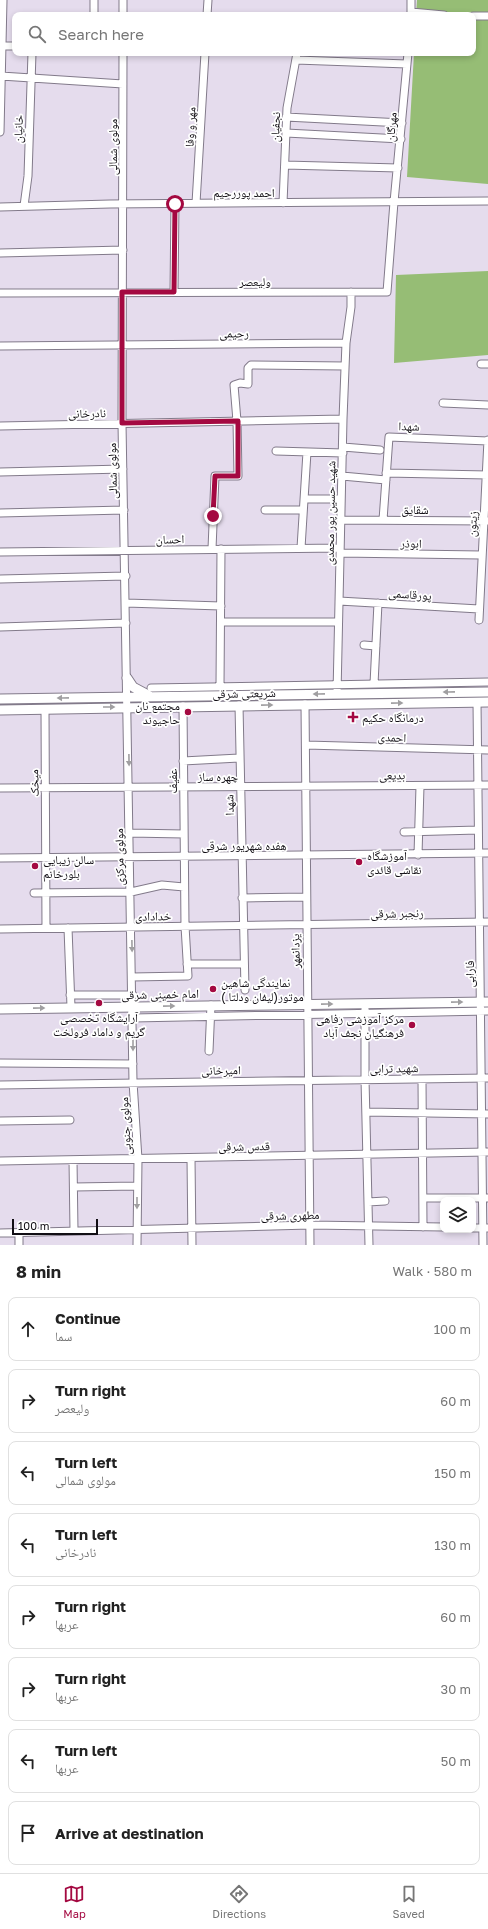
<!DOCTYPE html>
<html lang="en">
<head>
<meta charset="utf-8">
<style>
	:root { --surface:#fff; --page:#f6f6f6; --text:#222; --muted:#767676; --line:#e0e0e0; --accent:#a40941 }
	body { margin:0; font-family:"Golos Text","Noto Naskh Arabic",sans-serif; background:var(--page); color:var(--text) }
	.controls { position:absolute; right:12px; bottom:12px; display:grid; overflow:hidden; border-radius:8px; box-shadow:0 2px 6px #0003 }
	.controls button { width:36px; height:36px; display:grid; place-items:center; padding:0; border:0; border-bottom:1px solid var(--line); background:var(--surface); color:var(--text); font:20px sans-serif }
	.scale { position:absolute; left:12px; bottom:10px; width:86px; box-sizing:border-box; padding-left:4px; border:2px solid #110e14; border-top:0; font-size:11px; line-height:14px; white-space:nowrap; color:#110e14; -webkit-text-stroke:3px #fff; paint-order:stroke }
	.stop { position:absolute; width:12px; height:12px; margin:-9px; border:3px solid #a40941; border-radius:50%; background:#fff }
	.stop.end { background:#a40941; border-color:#fff; box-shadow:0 1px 4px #0008 }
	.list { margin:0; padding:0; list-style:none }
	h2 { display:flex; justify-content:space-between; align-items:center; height:52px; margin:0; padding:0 16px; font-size:17px }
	h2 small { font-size:13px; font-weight:400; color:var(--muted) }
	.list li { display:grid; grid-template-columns:26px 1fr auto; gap:12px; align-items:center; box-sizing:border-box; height:64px; margin:0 8px 8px; padding:0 8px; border:1px solid var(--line); border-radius:8px }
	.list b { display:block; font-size:15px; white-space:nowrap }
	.list p { margin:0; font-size:13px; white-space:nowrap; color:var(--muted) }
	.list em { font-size:13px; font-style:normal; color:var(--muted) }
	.icon { flex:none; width:22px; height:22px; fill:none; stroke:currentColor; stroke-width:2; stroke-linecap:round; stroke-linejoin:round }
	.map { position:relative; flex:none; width:488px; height:1245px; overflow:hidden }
	.search { position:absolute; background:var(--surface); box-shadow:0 2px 6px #0003; left:12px; right:12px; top:12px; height:44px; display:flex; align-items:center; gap:10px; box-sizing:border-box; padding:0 14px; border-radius:8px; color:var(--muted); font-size:15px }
	.sheet { height:628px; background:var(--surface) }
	nav { display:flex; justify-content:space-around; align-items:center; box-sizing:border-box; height:56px; border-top:1px solid var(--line); background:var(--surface); font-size:11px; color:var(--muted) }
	nav a { display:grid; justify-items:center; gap:2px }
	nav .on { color:var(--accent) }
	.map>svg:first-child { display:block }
</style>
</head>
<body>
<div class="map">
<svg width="488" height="1245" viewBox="0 0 488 1245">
	<rect width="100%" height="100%" fill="#e5dced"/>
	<path fill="#96bd75" d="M 417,0 L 488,0 L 488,184 L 407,177 L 414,53 L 473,53 L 473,15 L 416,15 Z
		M 488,271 L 488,355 L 394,363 L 396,275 Z"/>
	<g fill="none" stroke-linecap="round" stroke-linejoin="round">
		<defs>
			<path id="minor" d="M 411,12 L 444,15
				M 94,15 L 94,0
				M 123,15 L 123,0
				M 207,15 L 208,0
				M 411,15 L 411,0
				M 473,16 L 488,16
				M 2,46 L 15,46
				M 123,53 L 122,423 L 133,1082 L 138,1159 L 137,1245
				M 296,60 L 407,64
				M 1,76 L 123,84
				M 286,117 L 402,123
				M 0,132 L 3,0
				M 286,133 L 401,139
				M 285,165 L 398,168
				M 196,203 L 205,53
				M 283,203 L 287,108 L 297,53
				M 24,206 L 28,176 L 32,53
				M 0,207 L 110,204 L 488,201
				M 0,253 L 123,250
				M 174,292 L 175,203
				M 0,293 L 387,292 L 394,202 L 408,53
				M 0,346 L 346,343
				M 481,364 L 488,364
				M 443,403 L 488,405
				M 0,426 L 343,419
				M 343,447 L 380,450
				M 276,451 L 343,453
				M 0,472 L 123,469
				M 386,473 L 488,475
				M 342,476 L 386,480
				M 304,499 L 341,499
				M 265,510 L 303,510
				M 0,513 L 124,510
				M 341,520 L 488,521
				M 383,520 L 389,437 L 488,441
				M 301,548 L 307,452
				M 212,549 L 215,476 L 238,476 L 237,421 L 234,385 L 240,383 L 248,384 L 248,368 L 251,365 L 345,366
				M 0,552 L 340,548
				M 340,553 L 481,555
				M 0,579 L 126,576
				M 339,601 L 479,609
				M 126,603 L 221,606
				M 479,620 L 488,440
				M 221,622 L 338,622
				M 0,627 L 126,623
				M 364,645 L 376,646
				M 374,684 L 378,603
				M 220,686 L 221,549
				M 151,688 L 488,682
				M 337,694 L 343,419 L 346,343 L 351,307 L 351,292
				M 477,702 L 483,1245
				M 305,704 L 310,1245
				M 239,705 L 245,990
				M 45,709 L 46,928
				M 306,745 L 488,750
				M 183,761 L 239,758
				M 0,788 L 488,785
				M 404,832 L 478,830
				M 130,833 L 184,834
				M 418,855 L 420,786
				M 0,858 L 488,853
				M 34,893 L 131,892 L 162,885 L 184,887
				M 242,898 L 306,897
				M 68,928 L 71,1007
				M 0,929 L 488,922
				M 187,964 L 244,964
				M 132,977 L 188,976 L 185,926 L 183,706
				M 70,995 L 133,995
				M 365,1009 L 365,1079 L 369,1245
				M 133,1018 L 488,1011
				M 209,1051 L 211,1005
				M 0,1063 L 133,1064
				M 422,1079 L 423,1227
				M 0,1085 L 488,1078
				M 366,1112 L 488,1114
				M 0,1121 L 70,1120
				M 191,1158 L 192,1245
				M 73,1160 L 74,1231
				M 0,1161 L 488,1152
				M 74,1187 L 137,1186
				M 423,1198 L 488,1198
				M 368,1202 L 385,1201
				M 473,1228 L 488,1228
				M 0,1233 L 310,1225 L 443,1227
				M 19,1245 L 19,1233"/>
			<path id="major" d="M 127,678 L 133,687 L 148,695
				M 0,699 L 488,692
				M 0,710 L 488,702
				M 0,1009 L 488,1002"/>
		</defs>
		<use href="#minor" stroke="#827a8a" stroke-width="9"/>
		<use href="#major" stroke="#827a8a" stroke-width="11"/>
		<use href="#minor" stroke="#fff" stroke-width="7"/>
		<use href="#major" stroke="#fff" stroke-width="9"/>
	</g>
	<defs><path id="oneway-solid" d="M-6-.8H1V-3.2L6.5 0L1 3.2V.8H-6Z"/></defs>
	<g fill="#a09fa1">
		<use href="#oneway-solid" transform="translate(449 692) rotate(179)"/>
		<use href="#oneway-solid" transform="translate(319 694) rotate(179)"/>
		<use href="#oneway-solid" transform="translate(63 698) rotate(179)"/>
		<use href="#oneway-solid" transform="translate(397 703) rotate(-1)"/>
		<use href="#oneway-solid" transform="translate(267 705) rotate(-1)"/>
		<use href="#oneway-solid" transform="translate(109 707)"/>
		<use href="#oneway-solid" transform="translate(129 760) rotate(89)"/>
		<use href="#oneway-solid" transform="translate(132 946) rotate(89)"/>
		<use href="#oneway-solid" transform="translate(457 1002) rotate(-1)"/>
		<use href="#oneway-solid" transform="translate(327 1004) rotate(-1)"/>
		<use href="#oneway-solid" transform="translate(169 1006) rotate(-1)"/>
		<use href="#oneway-solid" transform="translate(39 1008) rotate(-1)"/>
		<use href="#oneway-solid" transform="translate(133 1045) rotate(90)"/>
		<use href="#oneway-solid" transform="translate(137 1203) rotate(90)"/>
	</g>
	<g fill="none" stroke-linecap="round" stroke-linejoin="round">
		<path stroke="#a40941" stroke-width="5" d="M 175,204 L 174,292 L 122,292 L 122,423 L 238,421 L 238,476 L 215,476 L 213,516"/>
	</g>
	<g fill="#a40941" stroke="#fff" stroke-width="1.5">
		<circle cx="188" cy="712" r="4"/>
		<path d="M351 711h4v4h4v4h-4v4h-4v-4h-4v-4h4z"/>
		<circle cx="359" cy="862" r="4"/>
		<circle cx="35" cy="866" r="4"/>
		<circle cx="213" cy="989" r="4"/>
		<circle cx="99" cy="1003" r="4"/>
		<circle cx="412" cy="1025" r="4"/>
	</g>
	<g text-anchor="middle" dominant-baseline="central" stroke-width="3.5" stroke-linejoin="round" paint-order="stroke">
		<g font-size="12" fill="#110e14" stroke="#fff">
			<text transform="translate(190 127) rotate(-87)">مهر و وفا</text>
			<text transform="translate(275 127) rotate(-88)">نجفیان</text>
			<text transform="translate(391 127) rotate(-85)">مهرگان</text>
			<text transform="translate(18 129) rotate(-88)">خانیان</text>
			<text transform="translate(112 147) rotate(-90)">مولوی شمالی</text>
			<text x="244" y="192">احمد پوررحیم</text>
			<text x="255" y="281">ولیعصر</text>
			<text transform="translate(234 333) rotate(-1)">رحیمی</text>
			<text transform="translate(87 413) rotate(-1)">نادرخانی</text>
			<text transform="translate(409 426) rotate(2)">شهدا</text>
			<text transform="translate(112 471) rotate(-91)">مولوی شمالی</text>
			<text x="415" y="509">شقایق</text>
			<text transform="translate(330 513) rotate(-89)">شهید حسین پور محمدی</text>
			<text transform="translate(472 524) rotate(-86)">زیتون</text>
			<text transform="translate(170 539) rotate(-1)">احسان</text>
			<text transform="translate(411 543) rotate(1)">ابوذر</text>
			<text transform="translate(410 594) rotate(4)">پورقاسمی</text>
			<text transform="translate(244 693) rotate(-1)">شریعتی شرقی</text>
			<text transform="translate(392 737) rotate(2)">احمدی</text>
			<text transform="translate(392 775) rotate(-1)">بدیعی</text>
			<text x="218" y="776">چهره ساز</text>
			<text transform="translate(172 781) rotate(-90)">عفیف</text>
			<text transform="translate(34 783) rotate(-91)">میخک</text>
			<text transform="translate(229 805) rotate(-91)">شهدا</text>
			<text x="244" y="845">هفده شهریور شرقی</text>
			<text transform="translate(119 857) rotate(-91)">مولوی مرکزی</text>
			<text transform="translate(397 913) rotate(-1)">رنجبر شرقی</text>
			<text transform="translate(153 916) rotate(-1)">خدادادی</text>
			<text transform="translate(295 951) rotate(-91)">یزدانمهر</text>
			<text transform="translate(469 974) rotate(-90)">فارابی</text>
			<text transform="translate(160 994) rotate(-1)">امام خمینی شرقی</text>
			<text transform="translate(394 1068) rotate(-1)">شهید ترابی</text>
			<text transform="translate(221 1070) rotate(-1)">امیرخانی</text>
			<text transform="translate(125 1126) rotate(-93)">مولوی جنوبی</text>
			<text transform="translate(244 1146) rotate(-1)">قدس شرقی</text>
			<text transform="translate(290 1215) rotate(-1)">مطهری شرقی</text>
		</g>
		<g font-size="12" fill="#110e14" stroke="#fff" text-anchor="start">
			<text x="180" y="705" text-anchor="end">مجتمع نان<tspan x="180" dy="14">حاجیوند</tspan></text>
			<text x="362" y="717">درمانگاه حکیم</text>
			<text x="367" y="855">آموزشگاه<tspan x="367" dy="14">نقاشی قائدی</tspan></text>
			<text x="43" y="859">سالن زیبایی<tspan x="43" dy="14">بلورخانم</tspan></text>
			<text x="221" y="982">نمایندگی شاهین<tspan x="221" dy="14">موتور(لیفان ودلتا )</tspan></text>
			<text x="99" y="1017" text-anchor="middle">آرایشگاه تخصصی<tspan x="99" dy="14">گریم و داماد فرولخت</tspan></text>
			<text x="404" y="1018" text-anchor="end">مرکز آموزشی رفاهی<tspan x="404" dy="14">فرهنگیان نجف آباد</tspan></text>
		</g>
	</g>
</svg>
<div class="controls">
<button><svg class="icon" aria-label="layers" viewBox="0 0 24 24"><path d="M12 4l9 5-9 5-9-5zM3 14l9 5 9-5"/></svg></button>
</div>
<div class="scale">100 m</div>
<div class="stop" style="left:175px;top:204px"></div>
<div class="stop end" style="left:213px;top:516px"></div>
<div class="search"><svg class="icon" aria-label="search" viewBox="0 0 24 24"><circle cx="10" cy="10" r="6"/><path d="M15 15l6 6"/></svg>Search here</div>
</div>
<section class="sheet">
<h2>8 min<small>Walk · 580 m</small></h2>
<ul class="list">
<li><svg class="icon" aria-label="ahead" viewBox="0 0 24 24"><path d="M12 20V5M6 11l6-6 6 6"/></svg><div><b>Continue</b><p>سما</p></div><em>100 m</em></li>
<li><svg class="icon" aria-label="right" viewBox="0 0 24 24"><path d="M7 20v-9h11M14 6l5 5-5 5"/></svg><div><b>Turn right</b><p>ولیعصر</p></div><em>60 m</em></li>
<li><svg class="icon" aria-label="left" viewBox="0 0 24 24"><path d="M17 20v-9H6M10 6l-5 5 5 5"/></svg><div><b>Turn left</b><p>مولوی شمالی</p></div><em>150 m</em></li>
<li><svg class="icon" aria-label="left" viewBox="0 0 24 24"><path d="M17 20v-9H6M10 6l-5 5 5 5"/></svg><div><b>Turn left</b><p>نادرخانی</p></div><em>130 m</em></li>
<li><svg class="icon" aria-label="right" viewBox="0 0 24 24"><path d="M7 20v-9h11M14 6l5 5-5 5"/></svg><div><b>Turn right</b><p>عربها</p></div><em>60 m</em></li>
<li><svg class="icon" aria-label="right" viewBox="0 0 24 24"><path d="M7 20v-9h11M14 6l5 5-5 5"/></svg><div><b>Turn right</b><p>عربها</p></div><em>30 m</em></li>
<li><svg class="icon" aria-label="left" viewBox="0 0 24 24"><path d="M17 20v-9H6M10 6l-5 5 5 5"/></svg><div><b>Turn left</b><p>عربها</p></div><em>50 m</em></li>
<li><svg class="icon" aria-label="arrive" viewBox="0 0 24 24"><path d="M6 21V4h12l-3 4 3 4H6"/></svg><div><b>Arrive at destination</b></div></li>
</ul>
</section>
<nav>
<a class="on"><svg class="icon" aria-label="map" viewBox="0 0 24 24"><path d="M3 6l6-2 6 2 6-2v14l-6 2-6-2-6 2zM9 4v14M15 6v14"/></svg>Map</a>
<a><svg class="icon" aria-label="directions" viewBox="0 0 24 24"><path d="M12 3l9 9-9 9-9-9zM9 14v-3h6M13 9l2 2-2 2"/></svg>Directions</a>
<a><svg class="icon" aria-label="saved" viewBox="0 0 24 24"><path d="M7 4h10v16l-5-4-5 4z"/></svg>Saved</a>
</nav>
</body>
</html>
